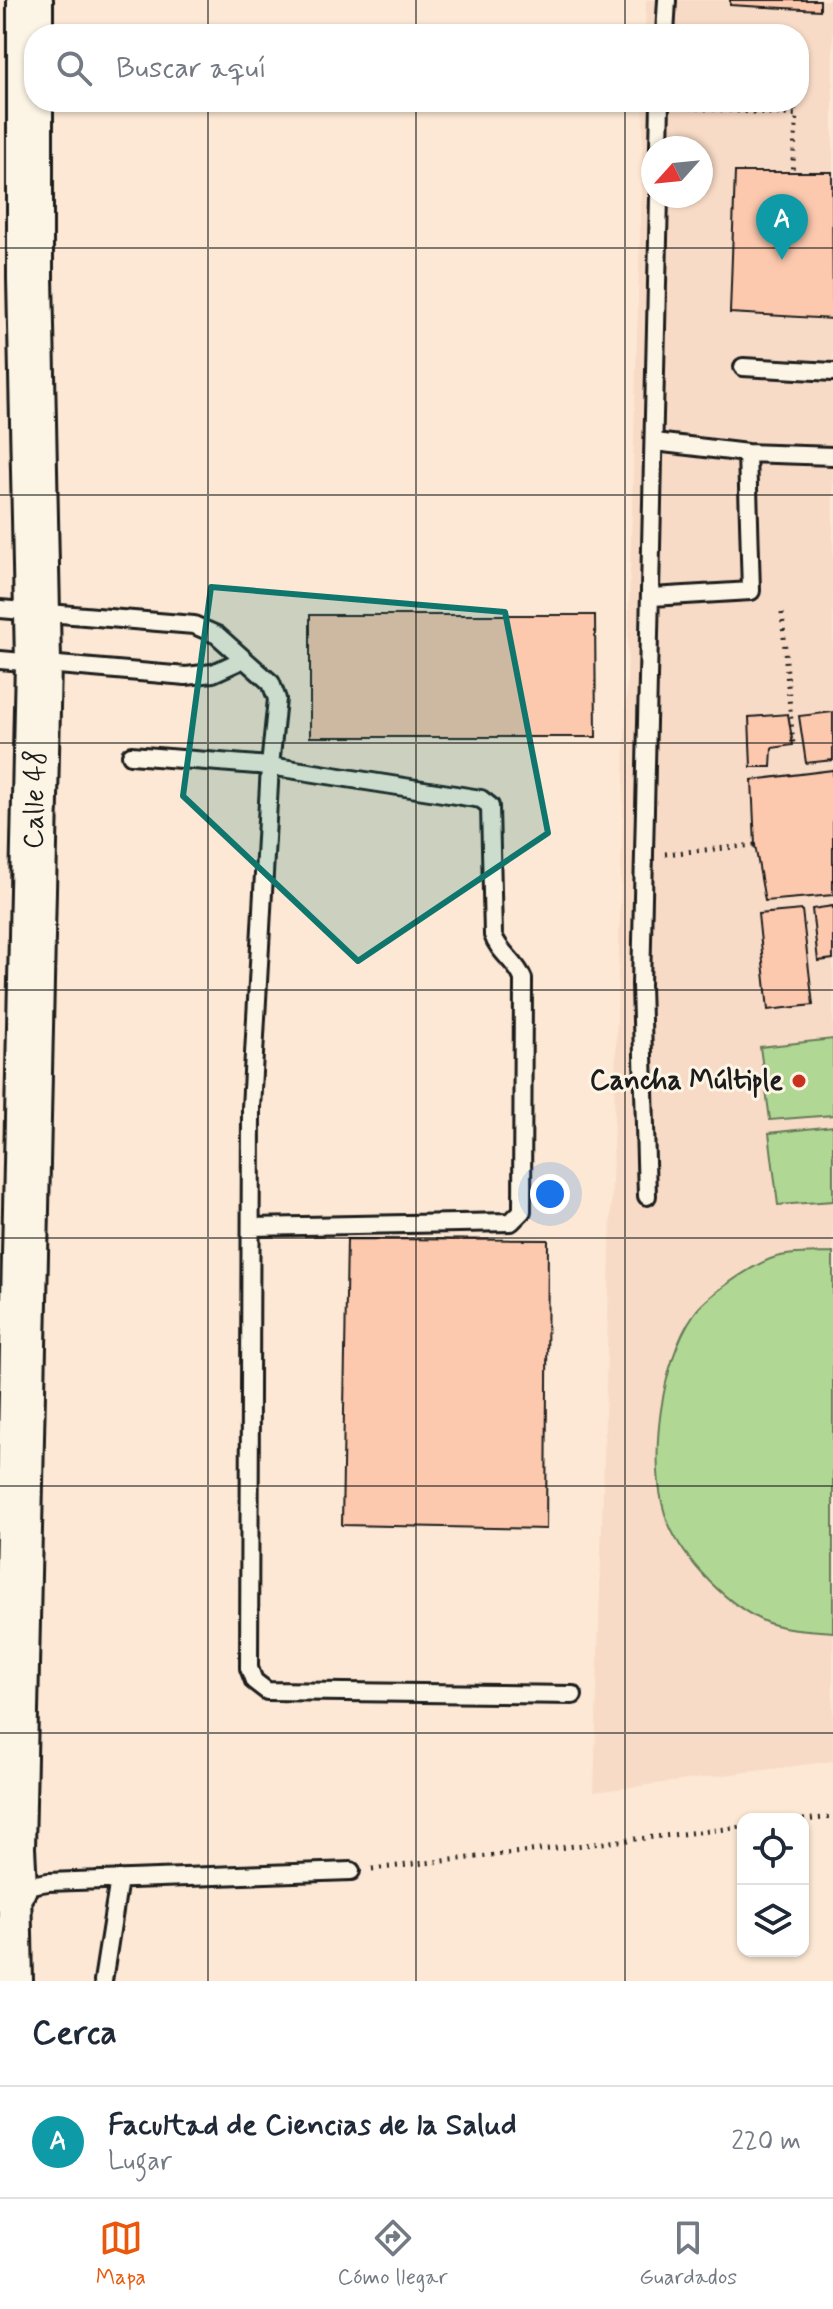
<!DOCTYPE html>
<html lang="es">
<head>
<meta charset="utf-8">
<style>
	:root { --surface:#fff; --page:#f6f6f7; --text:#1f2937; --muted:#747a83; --line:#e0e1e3; --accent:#ea580c }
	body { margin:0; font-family:Mynerve,sans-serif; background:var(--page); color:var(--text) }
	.controls { position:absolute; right:24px; bottom:24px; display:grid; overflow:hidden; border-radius:16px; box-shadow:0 2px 6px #0004 }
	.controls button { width:72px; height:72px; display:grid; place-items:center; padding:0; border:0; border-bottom:2px solid var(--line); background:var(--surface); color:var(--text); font:40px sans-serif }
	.compass { position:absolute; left:641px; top:136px; width:72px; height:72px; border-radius:50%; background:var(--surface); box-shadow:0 2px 6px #0004; rotate:243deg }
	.you { position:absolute; left:550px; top:1194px; width:28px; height:28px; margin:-20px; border:6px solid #fff; border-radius:50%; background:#1a73e8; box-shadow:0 0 0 12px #1a73e833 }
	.badge { display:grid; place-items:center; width:52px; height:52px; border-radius:50%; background:var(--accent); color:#fff; font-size:26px; font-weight:700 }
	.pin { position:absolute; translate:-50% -66px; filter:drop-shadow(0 2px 4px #0008) }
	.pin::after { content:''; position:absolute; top:42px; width:28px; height:24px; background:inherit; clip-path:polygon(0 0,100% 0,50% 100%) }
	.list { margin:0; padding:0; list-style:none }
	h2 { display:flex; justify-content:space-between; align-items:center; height:104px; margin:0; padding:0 32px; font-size:34px }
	h2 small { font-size:26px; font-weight:400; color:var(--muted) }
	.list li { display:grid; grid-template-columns:52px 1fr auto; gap:24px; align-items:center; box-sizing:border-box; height:112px; padding:0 32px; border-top:2px solid var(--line) }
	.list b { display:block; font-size:30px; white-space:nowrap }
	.list p { margin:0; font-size:26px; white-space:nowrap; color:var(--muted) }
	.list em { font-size:26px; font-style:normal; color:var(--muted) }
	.icon { flex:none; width:44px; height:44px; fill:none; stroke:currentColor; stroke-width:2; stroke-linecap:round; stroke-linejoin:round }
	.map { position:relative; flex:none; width:833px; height:1981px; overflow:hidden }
	.search { position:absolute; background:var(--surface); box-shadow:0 2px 6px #0004; left:24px; right:24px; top:24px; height:88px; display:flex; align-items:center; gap:20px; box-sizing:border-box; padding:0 28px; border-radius:32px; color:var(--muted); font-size:30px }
	.sheet { height:216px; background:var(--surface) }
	nav { display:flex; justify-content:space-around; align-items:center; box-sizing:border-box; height:112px; border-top:2px solid var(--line); background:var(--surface); font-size:22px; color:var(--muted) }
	nav a { display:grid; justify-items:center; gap:4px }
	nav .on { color:var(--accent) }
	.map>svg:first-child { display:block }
</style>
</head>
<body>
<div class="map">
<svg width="833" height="1981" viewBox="0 0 833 1981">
	<rect width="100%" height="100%" fill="#fce8d4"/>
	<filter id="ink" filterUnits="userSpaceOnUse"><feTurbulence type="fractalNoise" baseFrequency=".0125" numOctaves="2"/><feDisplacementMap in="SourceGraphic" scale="16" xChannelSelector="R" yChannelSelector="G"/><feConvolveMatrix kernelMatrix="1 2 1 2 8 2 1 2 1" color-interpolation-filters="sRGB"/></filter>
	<g filter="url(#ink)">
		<path fill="#f8dbc6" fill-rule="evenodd" d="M 646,0 L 833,0 L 833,1761 L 594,1792 L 644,102 L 799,102 L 799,34 L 645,34 ZM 653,148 L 701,148 L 701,196 L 653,196 Z"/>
		<path fill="#b0d894" stroke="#667a58" stroke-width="2" d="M 833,1039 L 833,1115 L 770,1120 L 760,1047 Z
			M 833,1126 L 833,1201 L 778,1205 L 769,1133 Z
			M 833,1253 L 833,1632 C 811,1630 782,1630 761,1620 C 723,1601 678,1555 665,1514 C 648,1460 661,1361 694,1314 C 706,1296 751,1266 773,1258 C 790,1252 815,1254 833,1253 Z"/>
		<path fill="#fdc9ae" stroke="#1c1c1c" stroke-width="2" d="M 730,0 L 820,0 L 820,10 L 730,5 Z
			M 735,172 L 832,172 L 833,319 L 730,313 Z
			M 310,615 L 595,615 L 596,737 L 310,737 Z
			M 833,712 L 833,760 L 806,763 L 799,716 Z
			M 788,714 L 793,745 L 772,748 L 771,767 L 751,767 L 749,717 Z
			M 833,770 L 833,895 L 765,901 L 755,845 L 752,780 Z
			M 833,906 L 833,959 L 818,961 L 812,909 Z
			M 802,910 L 813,1005 L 768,1010 L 758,914 Z
			M 347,1239 L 548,1240 L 546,1529 L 342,1525 Z"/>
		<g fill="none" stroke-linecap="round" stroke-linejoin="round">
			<defs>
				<path id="lane" d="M 665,34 L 667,0
					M 659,148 L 660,102
					M 743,367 L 833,372
					M 655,442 L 747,453 L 833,456
					M 652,597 L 751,591 L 747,453
					M 0,609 L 194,625 L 217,635 L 271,683 L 277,699 L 270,766 L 251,1108 L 249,1668 L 254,1681 L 267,1691 L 573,1695
					M 0,660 L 186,676 L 213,673 L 244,659
					M 131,755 L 270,766 L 481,799 L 490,806 L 493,935 C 499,953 517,962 523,979 L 522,1211 L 511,1222 L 251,1227
					M 647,1196 L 641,985 L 659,196
					M 18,1887 L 48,1882 L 351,1871
					M 103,1981 L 119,1879"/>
				<path id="street" d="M 14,1887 L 16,1981"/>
				<g id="secondary">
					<path id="s1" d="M 0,1888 L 14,1887 L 12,1848 L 38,662 L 30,278 L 30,0"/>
				</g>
			</defs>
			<use href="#lane" stroke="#1c1c1c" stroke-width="22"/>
			<use href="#street" stroke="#1c1c1c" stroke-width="38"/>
			<use href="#secondary" stroke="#1c1c1c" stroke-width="50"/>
			<path stroke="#1c1c1c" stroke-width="5" stroke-dasharray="2 6" stroke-linecap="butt" d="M 791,102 L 797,115
				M 681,107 L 797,115 L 792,173
				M 782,613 L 793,745
				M 665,854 L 755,845
				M 803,1820 L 833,1817
				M 372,1869 L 743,1827"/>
			<use href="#lane" stroke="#fcf5e5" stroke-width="16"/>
			<use href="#street" stroke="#fcf5e5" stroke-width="32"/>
			<use href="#secondary" stroke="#fcf5e5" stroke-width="44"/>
		</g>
	</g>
	<path fill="#0f766e" fill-opacity="0.2" stroke="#0f766e" stroke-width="6" stroke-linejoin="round" d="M 211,587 L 505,612 L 548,833 L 358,961 L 183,796 Z"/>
	<path fill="none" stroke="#1c1c1c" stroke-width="2" stroke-opacity="0.55" d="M 208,0 L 208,34M 416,0 L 416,34M 625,0 L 625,34M 208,102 L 208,1981M 416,102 L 416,1981M 625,102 L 625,1981M 0,248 L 833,248M 0,495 L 833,495M 0,743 L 833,743M 0,990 L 833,990M 0,1238 L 833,1238M 0,1486 L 833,1486M 0,1733 L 833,1733"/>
	<circle fill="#c8321e" stroke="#fcf5e5" stroke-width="3" cx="799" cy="1081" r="8"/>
	<g text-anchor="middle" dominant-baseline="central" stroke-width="6" stroke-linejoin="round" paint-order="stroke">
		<g font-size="28" fill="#1c1c1c" stroke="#fcf5e5">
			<text stroke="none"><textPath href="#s1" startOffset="1102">Calle 48</textPath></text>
		</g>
		<g font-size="28" font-weight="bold" fill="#1c1c1c" stroke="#fcf5e5" text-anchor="end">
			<text x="783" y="1081">Cancha Múltiple</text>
		</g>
	</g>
</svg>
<div class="controls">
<button><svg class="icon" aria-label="locate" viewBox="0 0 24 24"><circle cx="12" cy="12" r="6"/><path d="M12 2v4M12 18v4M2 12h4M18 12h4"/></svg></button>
<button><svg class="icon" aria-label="layers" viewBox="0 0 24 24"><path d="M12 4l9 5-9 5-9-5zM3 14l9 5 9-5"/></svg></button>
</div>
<svg class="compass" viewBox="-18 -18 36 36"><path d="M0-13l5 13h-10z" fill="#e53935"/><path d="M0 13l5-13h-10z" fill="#747a83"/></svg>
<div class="you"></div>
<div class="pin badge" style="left:782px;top:260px;background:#0f9aa8">A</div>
<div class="search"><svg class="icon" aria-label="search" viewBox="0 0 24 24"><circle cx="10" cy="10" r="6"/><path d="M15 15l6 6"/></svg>Buscar aquí</div>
</div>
<section class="sheet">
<h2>Cerca<small></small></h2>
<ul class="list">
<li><span class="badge" style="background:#0f9aa8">A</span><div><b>Facultad de Ciencias de la Salud</b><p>Lugar</p></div><em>220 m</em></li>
</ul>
</section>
<nav>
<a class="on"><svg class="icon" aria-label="map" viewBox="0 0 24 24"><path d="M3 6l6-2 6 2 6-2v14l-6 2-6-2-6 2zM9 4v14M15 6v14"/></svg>Mapa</a>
<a><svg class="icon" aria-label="directions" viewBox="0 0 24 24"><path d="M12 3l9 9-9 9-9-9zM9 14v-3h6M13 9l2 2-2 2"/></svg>Cómo llegar</a>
<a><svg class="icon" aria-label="saved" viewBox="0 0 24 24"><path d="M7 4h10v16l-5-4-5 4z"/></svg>Guardados</a>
</nav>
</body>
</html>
